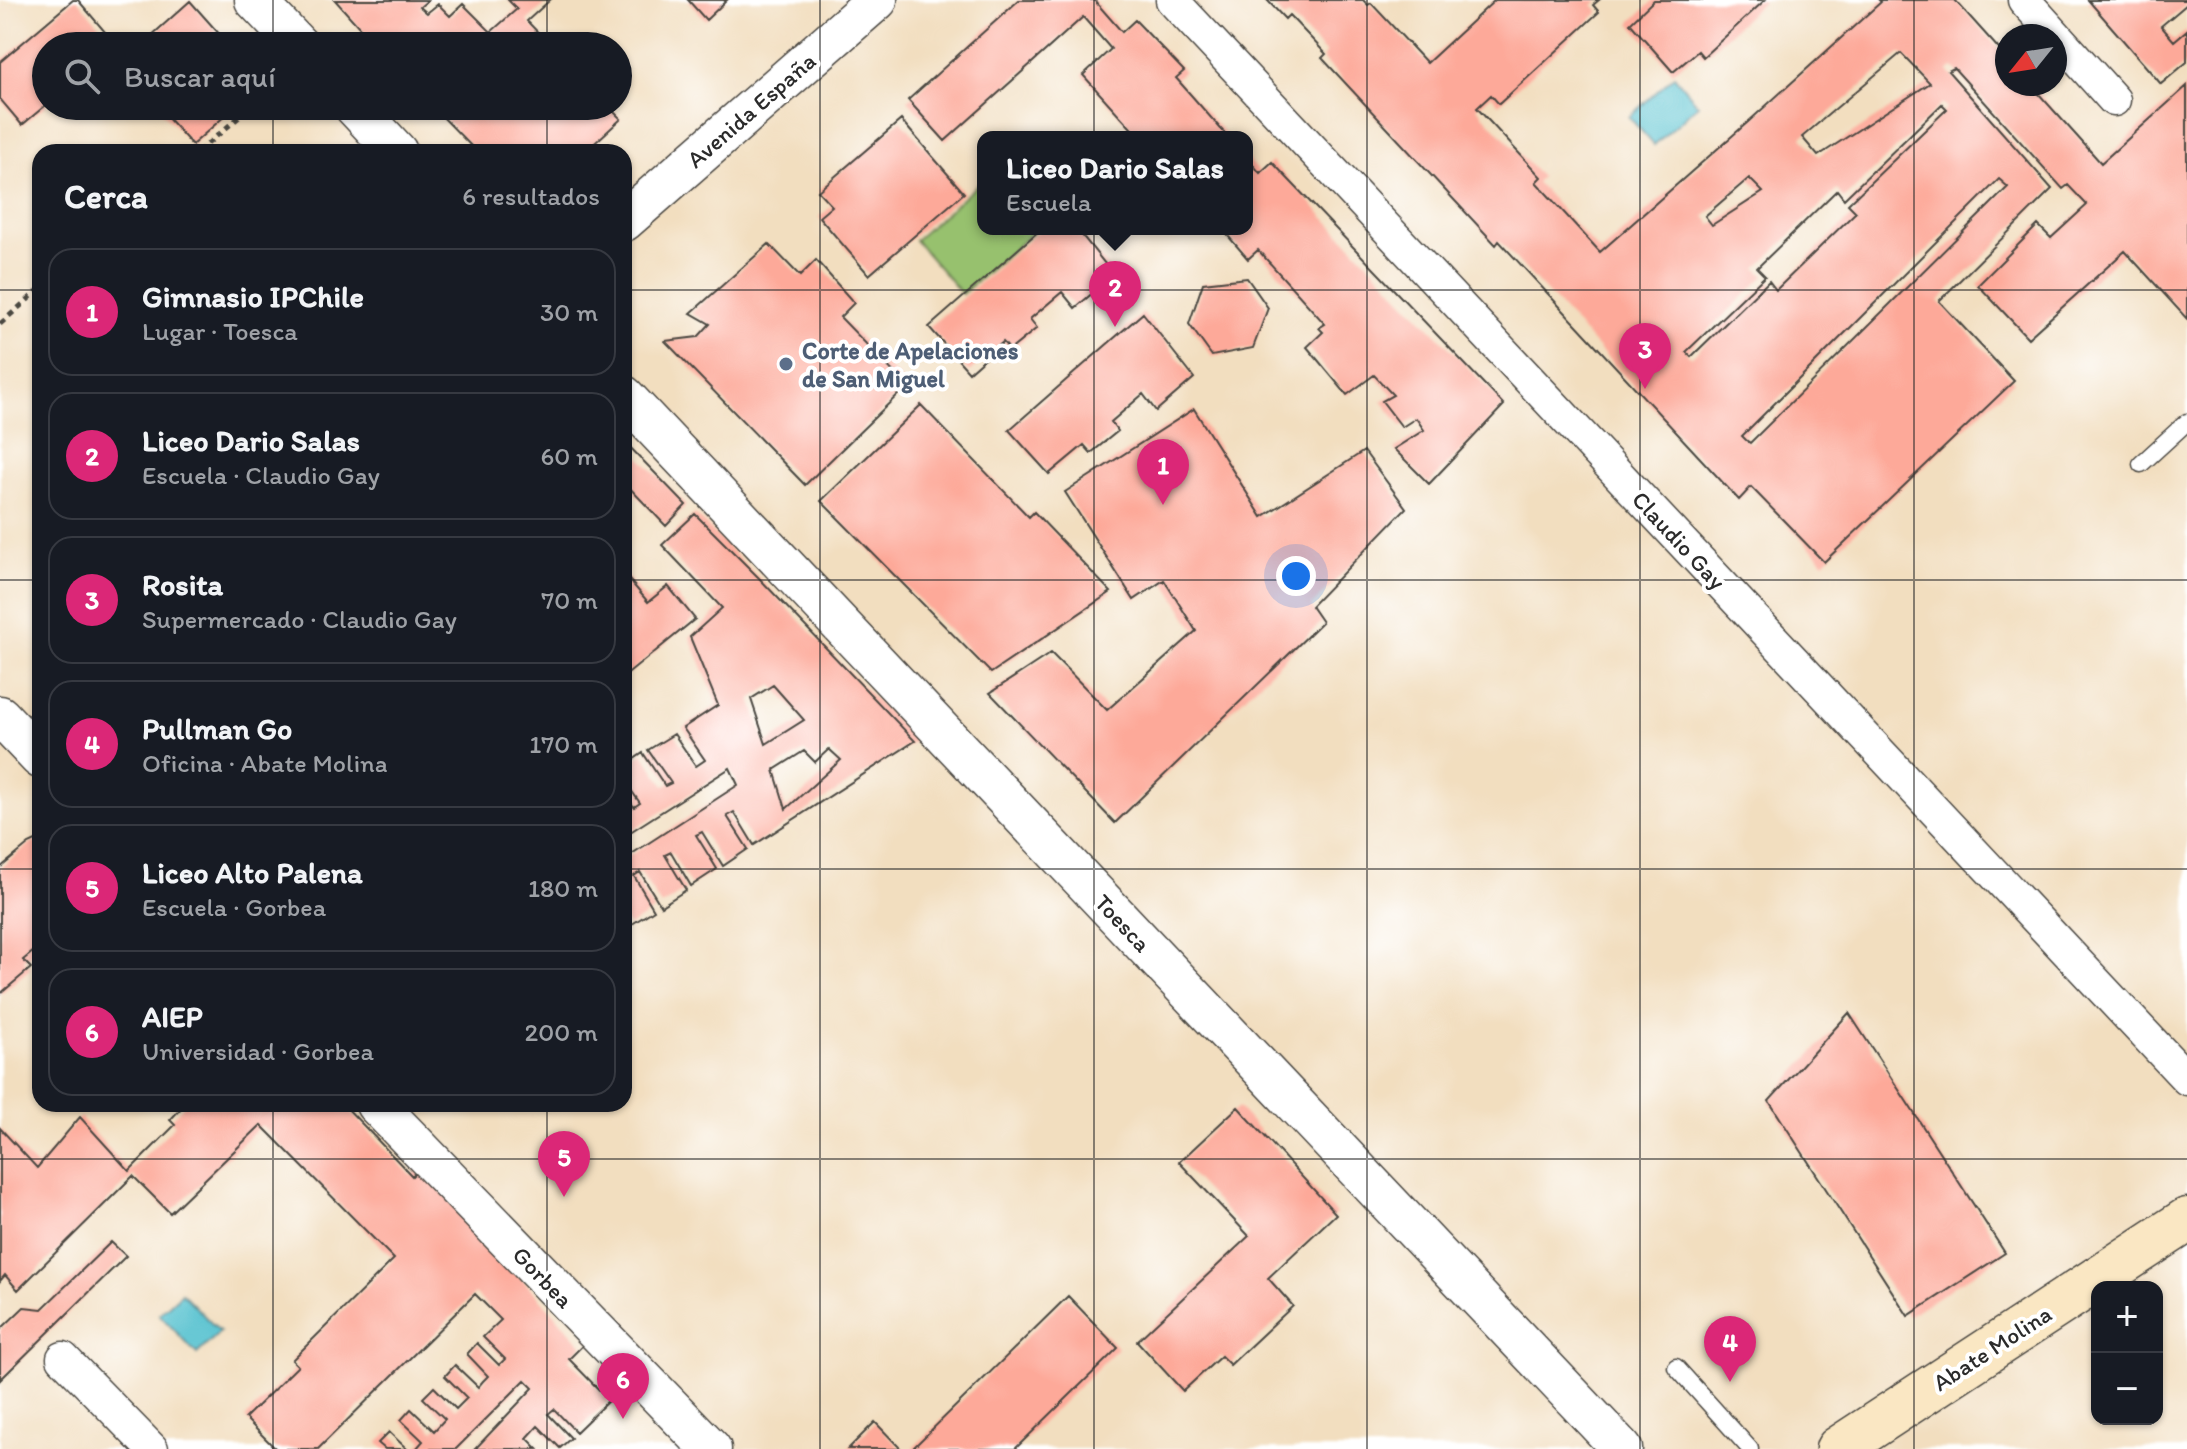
<!DOCTYPE html>
<html lang="es">
<head>
<meta charset="utf-8">
<style>
	:root { --surface:#171b24; --page:#20242c; --text:#f1f3f6; --muted:#9ea1a6; --line:#363941; --accent:#db2777 }
	body { margin:0; font-family:Itim,sans-serif; background:var(--page); color:var(--text) }
	.controls { position:absolute; right:24px; bottom:24px; display:grid; overflow:hidden; border-radius:16px; box-shadow:0 2px 6px #0004 }
	.controls button { width:72px; height:72px; display:grid; place-items:center; padding:0; border:0; border-bottom:2px solid var(--line); background:var(--surface); color:var(--text); font:40px sans-serif }
	.compass { position:absolute; left:1995px; top:24px; width:72px; height:72px; border-radius:50%; background:var(--surface); box-shadow:0 2px 6px #0004; rotate:240deg }
	.you { position:absolute; left:1296px; top:576px; width:28px; height:28px; margin:-20px; border:6px solid #fff; border-radius:50%; background:#1a73e8; box-shadow:0 0 0 12px #1a73e833 }
	.badge { display:grid; place-items:center; width:52px; height:52px; border-radius:50%; background:var(--accent); color:#fff; font-size:26px; font-weight:700 }
	.pin { position:absolute; translate:-50% -66px; filter:drop-shadow(0 2px 4px #0008) }
	.pin::after { content:''; position:absolute; top:42px; width:28px; height:24px; background:inherit; clip-path:polygon(0 0,100% 0,50% 100%) }
	.popup { position:absolute; left:977px; top:131px; width:276px; height:104px; box-sizing:border-box; display:grid; place-content:center; border-radius:16px; background:var(--surface); filter:drop-shadow(0 2px 6px #0005); font-size:26px; white-space:nowrap; color:var(--muted) }
	.popup b { font-size:30px; color:var(--text) }
	.popup::after { content:''; position:absolute; left:50%; top:100%; margin-left:-16px; border:16px solid transparent; border-top-color:var(--surface) }
	.list { margin:0; padding:0; list-style:none }
	h2 { display:flex; justify-content:space-between; align-items:center; height:104px; margin:0; padding:0 32px; font-size:34px }
	h2 small { font-size:26px; font-weight:400; color:var(--muted) }
	.list li { display:grid; grid-template-columns:52px 1fr auto; gap:24px; align-items:center; box-sizing:border-box; height:128px; margin:0 16px 16px; padding:0 16px; border:2px solid var(--line); border-radius:24px }
	.list b { display:block; font-size:30px; white-space:nowrap }
	.list p { margin:0; font-size:26px; white-space:nowrap; color:var(--muted) }
	.list em { font-size:26px; font-style:normal; color:var(--muted) }
	.icon { flex:none; width:44px; height:44px; fill:none; stroke:currentColor; stroke-width:2; stroke-linecap:round; stroke-linejoin:round }
	.map { position:relative; flex:none; width:2187px; height:1449px; overflow:hidden }
	.search { position:absolute; background:var(--surface); box-shadow:0 2px 6px #0004; left:32px; top:32px; width:600px; height:88px; display:flex; align-items:center; gap:20px; box-sizing:border-box; padding:0 28px; border-radius:44px; color:var(--muted); font-size:30px }
	.panel { position:absolute; background:var(--surface); box-shadow:0 2px 6px #0004; left:32px; top:144px; width:600px; height:968px; border-radius:24px }
	.map>svg:first-child { display:block }
</style>
</head>
<body>
<div class="map">
<svg width="2187" height="1449" viewBox="0 0 2187 1449">
	<rect width="100%" height="100%" fill="#fff"/>
	<filter id="ink" filterUnits="userSpaceOnUse"><feTurbulence type="fractalNoise" baseFrequency=".0125" numOctaves="2"/><feDisplacementMap in="SourceGraphic" scale="16" xChannelSelector="R" yChannelSelector="G"/><feConvolveMatrix kernelMatrix="1 2 1 2 8 2 1 2 1" color-interpolation-filters="sRGB"/></filter>
	<filter id="wash" filterUnits="userSpaceOnUse"><feTurbulence type="fractalNoise" baseFrequency=".006" numOctaves="4" result="noise"/><feDisplacementMap in="SourceGraphic" scale="32" xChannelSelector="R" yChannelSelector="G"/><feGaussianBlur stdDeviation="1.8" result="paint"/><feColorMatrix in="noise" values="0 0 0 0 0 0 0 0 0 0 0 0 0 0 0 0 0 1.4 0 .05"/><feComposite in="paint" operator="in"/></filter>
	<g filter="url(#wash)">
		<rect width="100%" height="100%" fill="#f2debf"/>
		<path fill="#97c16e" stroke="#61764c" stroke-width="2" d="M 983,180 L 983,229 L 1037,229 L 962,294 L 915,240 Z"/>
		<path fill="#55c1cf" stroke="#40767d" stroke-width="2" d="M 1674,76 L 1698,105 L 1654,145 L 1629,117 Z
			M 182,1293 L 220,1332 L 197,1354 L 159,1314 Z"/>
		<g id="blocks">
			<path fill="#fda999" fill-rule="evenodd" d="M 73,0 L 78,0 L 117,46 L 46,46 L 46,105 L 22,125 L 0,99 L 0,62 Z
				M 335,0 L 428,0 L 420,7 L 427,13 L 438,4 L 450,16 L 463,4 L 491,32 L 517,9 L 508,0 L 550,0 L 527,21 L 551,46 L 376,46 Z
				M 688,0 L 727,0 L 706,20 Z
				M 1019,0 L 1094,0 L 1122,32 L 1135,20 L 1184,71 L 1176,78 L 1228,137 L 1139,137 L 1083,75 L 1111,49 L 1083,17 L 945,141 L 908,100 Z
				M 1267,0 L 1363,0 L 1368,5 L 1371,3 L 1427,63 L 1495,0 L 1599,0 L 1593,5 L 1599,12 L 1499,104 L 1491,95 L 1477,108 L 1541,177 L 1536,182 L 1600,252 L 1748,122 L 1881,2 L 1879,0 L 1955,0 L 2007,58 L 2007,84 L 2030,84 L 2101,163 L 2187,86 L 2187,319 L 2125,251 L 2028,338 L 1978,285 L 2038,225 L 2051,238 L 2087,205 L 2068,185 L 2063,189 L 1954,68 L 1948,71 L 2052,189 L 1939,301 L 2014,381 L 1824,562 L 1751,487 L 1739,500 L 1499,241 L 1496,245 L 1322,58 L 1326,54 L 1289,15 L 1285,19 ZM 1901,53 L 1930,83 L 1818,156 L 1802,137 ZM 1942,104 L 1947,109 L 1848,204 L 1856,212 L 1776,290 L 1769,281 L 1691,357 L 1686,352 L 1765,276 L 1757,268 L 1837,190 L 1844,199 ZM 1749,178 L 1763,192 L 1712,225 L 1705,216 ZM 1999,179 L 2008,187 L 1750,443 L 1746,440 L 1742,436 Z
				M 1654,0 L 1765,0 L 1703,57 L 1698,51 L 1673,72 L 1630,23 Z
				M 2088,0 L 2187,0 L 2187,4 L 2161,26 L 2174,41 L 2187,30 L 2187,62 L 2161,84 Z
				M 190,1 L 230,46 L 140,46 Z
				M 157,106 L 236,106 L 192,145 Z
				M 432,106 L 608,106 L 621,119 L 585,152 L 477,152 Z
				M 901,120 L 964,193 L 869,275 L 819,217 L 832,206 L 818,191 Z
				M 1247,158 L 1260,173 L 1272,162 L 1504,405 L 1429,484 L 1394,449 L 1424,430 L 1416,418 L 1402,427 L 1382,401 L 1393,395 L 1374,375 L 1347,395 L 1307,347 L 1323,332 L 1319,328 L 1325,324 L 1258,250 L 1248,259 L 1222,229 L 1247,229 Z
				M 1041,229 L 1077,229 L 1114,275 L 1075,308 L 1062,292 L 1030,319 L 1037,328 L 1010,350 L 1003,342 L 969,372 L 929,327 Z
				M 769,244 L 800,276 L 816,260 L 854,303 L 840,317 L 907,386 L 805,485 L 665,341 L 698,337 L 710,324 L 691,313 Z
				M 1247,278 L 1268,308 L 1253,348 L 1212,356 L 1189,324 L 1203,283 Z
				M 1143,313 L 1194,378 L 1156,411 L 1143,394 L 1111,422 L 1118,431 L 1091,453 L 1084,445 L 1049,474 L 1009,430 Z
				M 921,405 L 1029,517 L 1034,512 L 1111,592 L 991,673 L 821,501 Z
				M 1194,409 L 1262,517 L 1364,451 L 1406,508 L 1311,606 L 1322,622 L 1115,823 L 990,693 L 1051,653 L 1107,710 L 1196,631 L 1164,580 L 1134,600 L 1065,492 Z
				M 624,441 L 686,505 L 666,526 L 624,482 Z
				M 695,514 L 758,577 L 915,741 L 754,845 L 734,812 L 727,816 L 748,849 L 723,866 L 702,832 L 696,835 L 717,869 L 691,886 L 671,852 L 665,855 L 686,890 L 661,906 L 640,872 L 634,876 L 654,910 L 629,926 L 624,919 L 624,859 L 738,785 L 730,768 L 624,836 L 624,792 L 634,807 L 640,803 L 624,780 L 624,766 L 643,753 L 665,786 L 671,783 L 648,750 L 674,734 L 696,766 L 705,760 L 683,728 L 718,705 L 690,637 L 722,608 L 662,545 ZM 773,685 L 804,720 L 766,744 L 751,699 ZM 829,749 L 841,760 L 786,809 L 774,770 L 804,751 L 815,762 Z
				M 624,574 L 648,602 L 668,586 L 695,619 L 624,677 Z
				M 40,839 L 40,946 L 23,960 L 31,968 L 0,994 L 0,868 L 29,844 Z
				M 1849,1013 L 2005,1253 L 1908,1316 L 1769,1101 Z
				M 185,1104 L 343,1104 L 412,1176 L 420,1168 L 583,1345 L 569,1359 L 609,1400 L 576,1432 L 554,1409 L 548,1414 L 571,1438 L 560,1448 L 538,1426 L 527,1438 L 538,1449 L 475,1449 L 533,1388 L 525,1380 L 456,1449 L 416,1449 L 423,1441 L 401,1420 L 411,1409 L 434,1431 L 445,1419 L 423,1398 L 434,1387 L 456,1409 L 467,1398 L 445,1376 L 455,1365 L 478,1387 L 483,1381 L 488,1376 L 467,1354 L 477,1343 L 499,1365 L 505,1359 L 483,1337 L 501,1320 L 475,1294 L 318,1449 L 276,1449 L 245,1418 L 298,1366 L 292,1360 L 394,1259 L 261,1125 L 170,1213 L 133,1176 L 18,1290 L 5,1275 L 0,1281 L 0,1128 L 37,1168 L 80,1117 L 129,1171 L 175,1125 L 170,1120 Z
				M 1238,1107 L 1336,1214 L 1268,1278 L 1293,1306 L 1230,1365 L 1221,1356 L 1183,1391 L 1137,1341 L 1249,1236 L 1179,1162 Z
				M 111,1242 L 126,1256 L 0,1380 L 0,1330 L 24,1307 L 42,1309 Z
				M 1068,1296 L 1118,1348 L 1015,1449 L 912,1449 Z
				M 875,1422 L 901,1449 L 848,1449 Z
				M 389,1432 L 407,1449 L 385,1449 L 378,1443 Z"/>
		</g>
	</g>
	<g filter="url(#ink)">
		<use href="#blocks" fill-opacity="0" stroke="#494641" stroke-width="2"/>
		<g fill="none" stroke-linecap="round" stroke-linejoin="round">
			<defs>
				<path id="service" d="M 2141,464 L 2187,422
					M 1676,1367 L 1750,1449"/>
				<path id="minor" d="M 1172,0 L 2187,1079
					M 2024,0 L 2114,100
					M 63,1358 L 152,1449"/>
				<path id="tertiary" d="M 255,0 L 299,46
					M 354,106 L 397,152
					M 624,221 L 877,0
					M 624,396 L 1622,1449
					M 0,716 L 40,758
					M 376,1104 L 711,1449"/>
				<path id="secondary" d="M 1838,1449 L 2187,1220"/>
			</defs>
			<use href="#service" stroke="#494641" stroke-width="19"/>
			<use href="#minor" stroke="#494641" stroke-width="35"/>
			<use href="#tertiary" stroke="#494641" stroke-width="43"/>
			<use href="#secondary" stroke="#494641" stroke-width="47"/>
			<path stroke="#494641" stroke-width="5" stroke-dasharray="6 6" stroke-linecap="butt" d="M 198,152 L 252,106
				M 0,324 L 40,289"/>
			<use href="#service" stroke="#fff" stroke-width="16"/>
			<use href="#minor" stroke="#fff" stroke-width="32"/>
			<use href="#tertiary" stroke="#fff" stroke-width="40"/>
			<use href="#secondary" stroke="#fae7c3" stroke-width="44"/>
		</g>
	</g>
	<path fill="none" stroke="#2b2b2b" stroke-width="2" stroke-opacity="0.55" d="M 273,0 L 273,46M 547,0 L 547,46M 820,0 L 820,1449M 1094,0 L 1094,1449M 1367,0 L 1367,1449M 1640,0 L 1640,1449M 1914,0 L 1914,1449M 273,106 L 273,152M 547,106 L 547,152M 0,290 L 40,290M 624,290 L 2187,290M 0,580 L 40,580M 624,580 L 2187,580M 0,869 L 40,869M 624,869 L 2187,869M 273,1104 L 273,1449M 547,1104 L 547,1449M 0,1159 L 2187,1159"/>
	<circle fill="#5c6f8a" stroke="#fff" stroke-width="3" cx="786" cy="364" r="8"/>
	<g text-anchor="middle" dominant-baseline="central" stroke-width="8" stroke-linejoin="round" paint-order="stroke">
		<g font-size="24" fill="#2b2b2b" stroke="#fff">
			<text transform="translate(751 110) rotate(-41)">Avenida España</text>
			<text transform="translate(1679 540) rotate(47)">Claudio Gay</text>
			<text transform="translate(1123 923) rotate(47)">Toesca</text>
			<text transform="translate(543 1277) rotate(46)">Gorbea</text>
			<text transform="translate(1992 1348) rotate(-33)">Abate Molina</text>
		</g>
		<g font-size="24" font-weight="bold" fill="#4e5e75" stroke="#fff" text-anchor="start">
			<text x="802" y="350">Corte de Apelaciones<tspan x="802" dy="28">de San Miguel</tspan></text>
		</g>
	</g>
</svg>
<div class="controls">
<button>+</button>
<button>−</button>
</div>
<svg class="compass" viewBox="-18 -18 36 36"><path d="M0-13l5 13h-10z" fill="#e53935"/><path d="M0 13l5-13h-10z" fill="#9ea1a6"/></svg>
<div class="you"></div>
<div class="pin badge" style="left:1163px;top:505px">1</div>
<div class="pin badge" style="left:1115px;top:327px">2</div>
<div class="popup"><b>Liceo Dario Salas</b>Escuela</div>
<div class="pin badge" style="left:1645px;top:389px">3</div>
<div class="pin badge" style="left:1730px;top:1382px">4</div>
<div class="pin badge" style="left:564px;top:1197px">5</div>
<div class="pin badge" style="left:623px;top:1419px">6</div>
<div class="search"><svg class="icon" aria-label="search" viewBox="0 0 24 24"><circle cx="10" cy="10" r="6"/><path d="M15 15l6 6"/></svg>Buscar aquí</div>
<section class="panel">
<h2>Cerca<small>6 resultados</small></h2>
<ul class="list">
<li><span class="badge">1</span><div><b>Gimnasio IPChile</b><p>Lugar · Toesca</p></div><em>30 m</em></li>
<li><span class="badge">2</span><div><b>Liceo Dario Salas</b><p>Escuela · Claudio Gay</p></div><em>60 m</em></li>
<li><span class="badge">3</span><div><b>Rosita</b><p>Supermercado · Claudio Gay</p></div><em>70 m</em></li>
<li><span class="badge">4</span><div><b>Pullman Go</b><p>Oficina · Abate Molina</p></div><em>170 m</em></li>
<li><span class="badge">5</span><div><b>Liceo Alto Palena</b><p>Escuela · Gorbea</p></div><em>180 m</em></li>
<li><span class="badge">6</span><div><b>AIEP</b><p>Universidad · Gorbea</p></div><em>200 m</em></li>
</ul>
</section>
</div>
</body>
</html>
